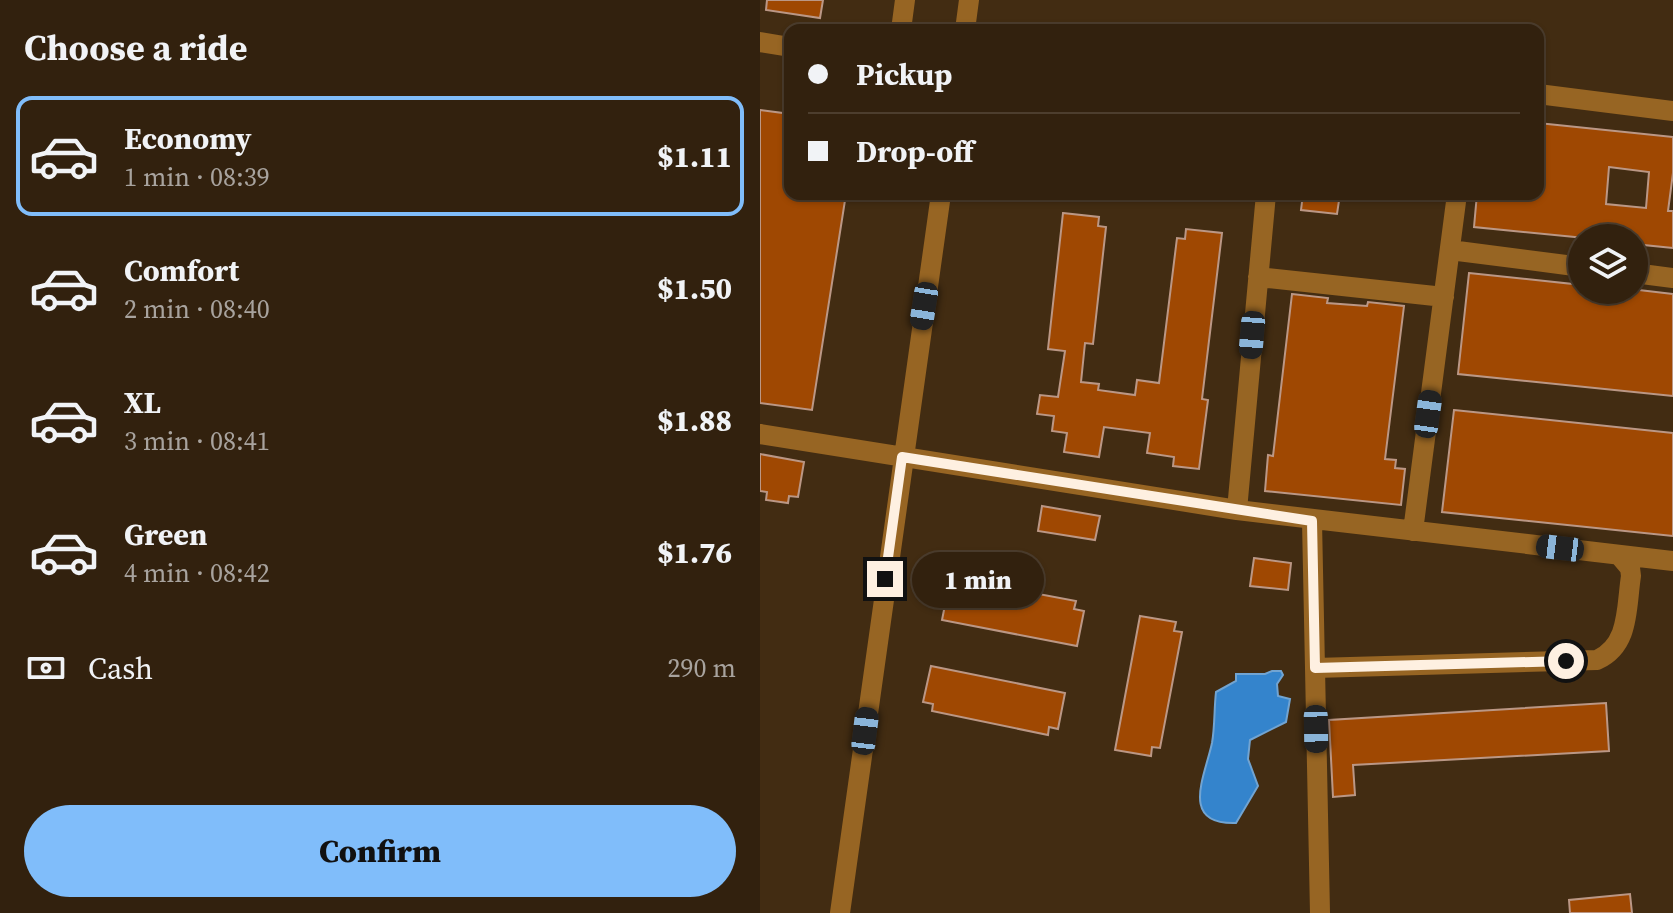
<!DOCTYPE html>
<meta charset="utf-8">
<style>
body{margin:0;font-family:"Source Serif 4",serif;background:#3a2917;color:#f1f3f6;height:100vh;display:flex;flex-direction:column;font-size:30px;white-space:nowrap}
*{box-sizing:border-box;margin:0}
p{font-size:26px;color:#a8a39e}
.icon{flex:none;width:44px;height:44px;fill:none;stroke:currentColor;stroke-width:2;stroke-linecap:round;stroke-linejoin:round}
.map{position:relative;flex:1;overflow:hidden}
.panel{display:flex;flex-direction:column;background:#32210e;width:760px}
.panel>*{flex:none}
.banner{position:absolute;left:24px;top:24px;width:760px;height:176px;border-radius:16px;box-shadow:0 2px 6px #0004,0 0 0 2px #4d3e2e;display:grid;align-content:center;height:176px;padding:0 24px;background:#32210e}
.buttons{position:absolute;left:808px;top:224px;display:grid;gap:16px}
.buttons a{display:grid;place-items:center;width:80px;height:80px;border-radius:50%;background:#32210e;box-shadow:0 2px 6px #0004,0 0 0 2px #4d3e2e;font-size:40px}
.end{position:absolute;width:36px;height:36px;margin:-18px;border:10px solid #fef0e1;background:#111;box-shadow:0 0 0 4px #111}
.from{border-radius:50%}
.bubble{position:absolute;height:56px;border-radius:28px;background:#32210e;box-shadow:0 2px 6px #0004,0 0 0 2px #4d3e2e;font-size:26px;font-weight:800;line-height:56px;text-align:center}
.car{position:absolute;width:24px;height:48px;margin:-24px -12px;border-radius:10px;box-shadow:0 0 6px 2px #0007;background:linear-gradient(#222 24%,#8ab4d8 0 40%,#222 0 76%,#8ab4d8 0 86%,#222 0)}
.banner b{display:flex;align-items:center;gap:28px;height:76px;font-size:30px}
.banner b+b{border-top:2px solid #4d3e2e}
.banner i{width:20px;height:20px;background:#f1f3f6}
ul{padding:0;list-style:none}
li{display:flex;align-items:center;gap:24px;height:120px;margin:0 16px 12px;padding:0 8px;border:4px solid transparent;border-radius:16px}
li div{flex:1}
li b{display:block;font-size:30px}
li em{font-style:normal;font-weight:800}
li.selected{border-color:#80bdfa}
li>.icon{width:72px;height:72px;stroke-width:1.5}
h2{padding:0 24px;font-size:36px;line-height:96px}
.pay{display:flex;align-items:center;gap:20px;height:88px;padding:0 24px;font-size:30px}
.pay p{margin-inline-start:auto}
.action{display:flex;gap:16px;margin-top:auto;padding:16px 24px}
.action a{flex:1;height:92px;border-radius:48px;background:#80bdfa;color:#111;font-size:32px;font-weight:800;line-height:92px;text-align:center}
main{display:flex;flex:1;min-height:0}
.map>svg:first-child{display:block}
.water{fill:#3484cc;stroke:#71a4d2;stroke-width:2}
.building{fill:#9f4802;stroke:#bb9785;stroke-width:2;fill-rule:evenodd}
.lines{fill:none;stroke-linecap:round;stroke-linejoin:round}
.minor{stroke:#976523;stroke-width:20}
.route{stroke:#fef0e1;stroke-width:10}
</style>
<main>
<section class="panel">
<h2>Choose a ride</h2>
<ul>
<li class="selected"><svg class="icon" aria-label="car" viewBox="0 0 24 24"><path d="M5 17H2v-5l4-1 3-4h7l3 4 3 1v5h-3M9 17h6M6 11h13"/><circle cx="7" cy="17" r="2"/><circle cx="17" cy="17" r="2"/></svg><div><b>Economy</b><p>1 min · 08:39</p></div><em>$1.11</em></li>
<li><svg class="icon" aria-label="car" viewBox="0 0 24 24"><path d="M5 17H2v-5l4-1 3-4h7l3 4 3 1v5h-3M9 17h6M6 11h13"/><circle cx="7" cy="17" r="2"/><circle cx="17" cy="17" r="2"/></svg><div><b>Comfort</b><p>2 min · 08:40</p></div><em>$1.50</em></li>
<li><svg class="icon" aria-label="car" viewBox="0 0 24 24"><path d="M5 17H2v-5l4-1 3-4h7l3 4 3 1v5h-3M9 17h6M6 11h13"/><circle cx="7" cy="17" r="2"/><circle cx="17" cy="17" r="2"/></svg><div><b>XL</b><p>3 min · 08:41</p></div><em>$1.88</em></li>
<li><svg class="icon" aria-label="car" viewBox="0 0 24 24"><path d="M5 17H2v-5l4-1 3-4h7l3 4 3 1v5h-3M9 17h6M6 11h13"/><circle cx="7" cy="17" r="2"/><circle cx="17" cy="17" r="2"/></svg><div><b>Green</b><p>4 min · 08:42</p></div><em>$1.76</em></li>
</ul>
<div class="pay"><svg class="icon" aria-label="cash" viewBox="0 0 24 24"><path d="M3 7h18v10H3z"/><circle cx="12" cy="12" r="2"/></svg>Cash<p>290 m</p></div>
<div class="action"><a>Confirm</a></div>
</section>
<div class="map">
<svg width="913" height="913" viewBox="0 0 913 913">
<rect width="100%" height="100%" fill="#422c12"/>
<path class="water" d="M 512,671 L 521,671 L 523,675 L 517,684 L 518,696 L 530,699 L 526,722 L 490,740 L 488,759 L 498,786 L 476,823 C 419,825 445,776 452,743 C 455,726 454,709 456,692 L 476,681 L 476,674 L 505,674 Z"/>
<path class="building" d="M 7,0 L 63,0 L 60,18 L 6,10 Z
M 0,110 L 30,114 L 30,194 L 86,194 L 52,410 L 0,403 Z
M 778,123 L 913,137 L 913,173 L 908,211 L 913,211 L 913,248 L 874,244 L 874,238 L 825,238 L 714,227 L 717,194 L 778,194 ZM 849,167 L 889,172 L 886,208 L 846,204 Z
M 543,194 L 580,194 L 577,214 L 541,210 Z
M 303,213 L 339,217 L 338,226 L 346,227 L 333,344 L 325,343 L 321,382 L 339,384 L 338,390 L 375,395 L 377,380 L 399,383 L 417,238 L 425,239 L 426,229 L 462,233 L 442,399 L 448,400 L 439,469 L 413,466 L 414,457 L 387,453 L 390,433 L 344,427 L 339,457 L 304,452 L 307,433 L 292,431 L 294,416 L 277,414 L 280,395 L 298,397 L 305,351 L 288,349 Z
M 709,273 L 822,285 L 822,290 L 879,290 L 913,294 L 913,396 L 698,374 Z
M 532,294 L 568,298 L 567,303 L 607,306 L 608,302 L 644,306 L 625,459 L 636,460 L 635,468 L 645,469 L 641,505 L 505,491 L 508,455 L 513,456 Z
M 694,410 L 913,433 L 913,536 L 682,512 Z
M 0,454 L 44,462 L 38,497 L 29,496 L 28,503 L 6,500 L 7,492 L 0,491 Z
M 282,506 L 340,516 L 335,540 L 278,531 Z
M 494,558 L 531,563 L 528,590 L 490,586 Z
M 199,579 L 316,601 L 314,609 L 324,611 L 317,646 L 182,620 L 189,585 L 198,587 Z
M 380,616 L 416,622 L 414,631 L 422,632 L 400,748 L 392,747 L 391,756 L 355,750 Z
M 171,666 L 305,693 L 298,729 L 289,727 L 288,735 L 172,711 L 173,704 L 163,702 Z
M 846,703 L 849,751 L 593,765 L 595,795 L 573,797 L 569,720 Z
M 870,894 L 872,913 L 810,913 L 809,900 Z"/>
<g class="lines">
<path class="minor" d="M 141,30 L 145,0
M 205,30 L 209,0
M 0,42 L 30,47
M 778,94 L 913,111
M 690,250 L 822,267
M 874,273 L 913,278
M 498,277 L 684,297
M 0,434 L 477,510 L 913,561
M 477,510 L 506,194
M 552,521 L 560,913
M 653,531 L 697,194
M 555,668 L 837,660 C 870,645 866,608 871,576 L 870,568 L 859,555
M 80,913 L 181,194"/>
</g>
<g class="lines">
<path class="route" d="M 125,579 L 142,457 L 552,521 L 555,668 L 806,661"/>
</g>
</svg>
<div class="buttons">
<a><svg class="icon" aria-label="layers" viewBox="0 0 24 24"><path d="M12 4l9 5-9 5-9-5zM3 14l9 5 9-5"/></svg></a>
</div>
<i class="end from" style="left:806px;top:661px"></i>
<i class="end" style="left:125px;top:579px"></i>
<div class="bubble" style="left:152px;top:552px;width:132px">1 min</div>
<i class="car" style="left:164px;top:306px;rotate:189deg"></i>
<i class="car" style="left:492px;top:335px;rotate:185deg"></i>
<i class="car" style="left:668px;top:414px;rotate:8deg"></i>
<i class="car" style="left:800px;top:548px;rotate:277deg"></i>
<i class="car" style="left:556px;top:729px;rotate:179deg"></i>
<i class="car" style="left:105px;top:731px;rotate:7deg"></i>
<div class="banner">
<b><i class="from"></i>Pickup</b>
<b><i></i>Drop-off</b>
</div>
</div>
</main>
